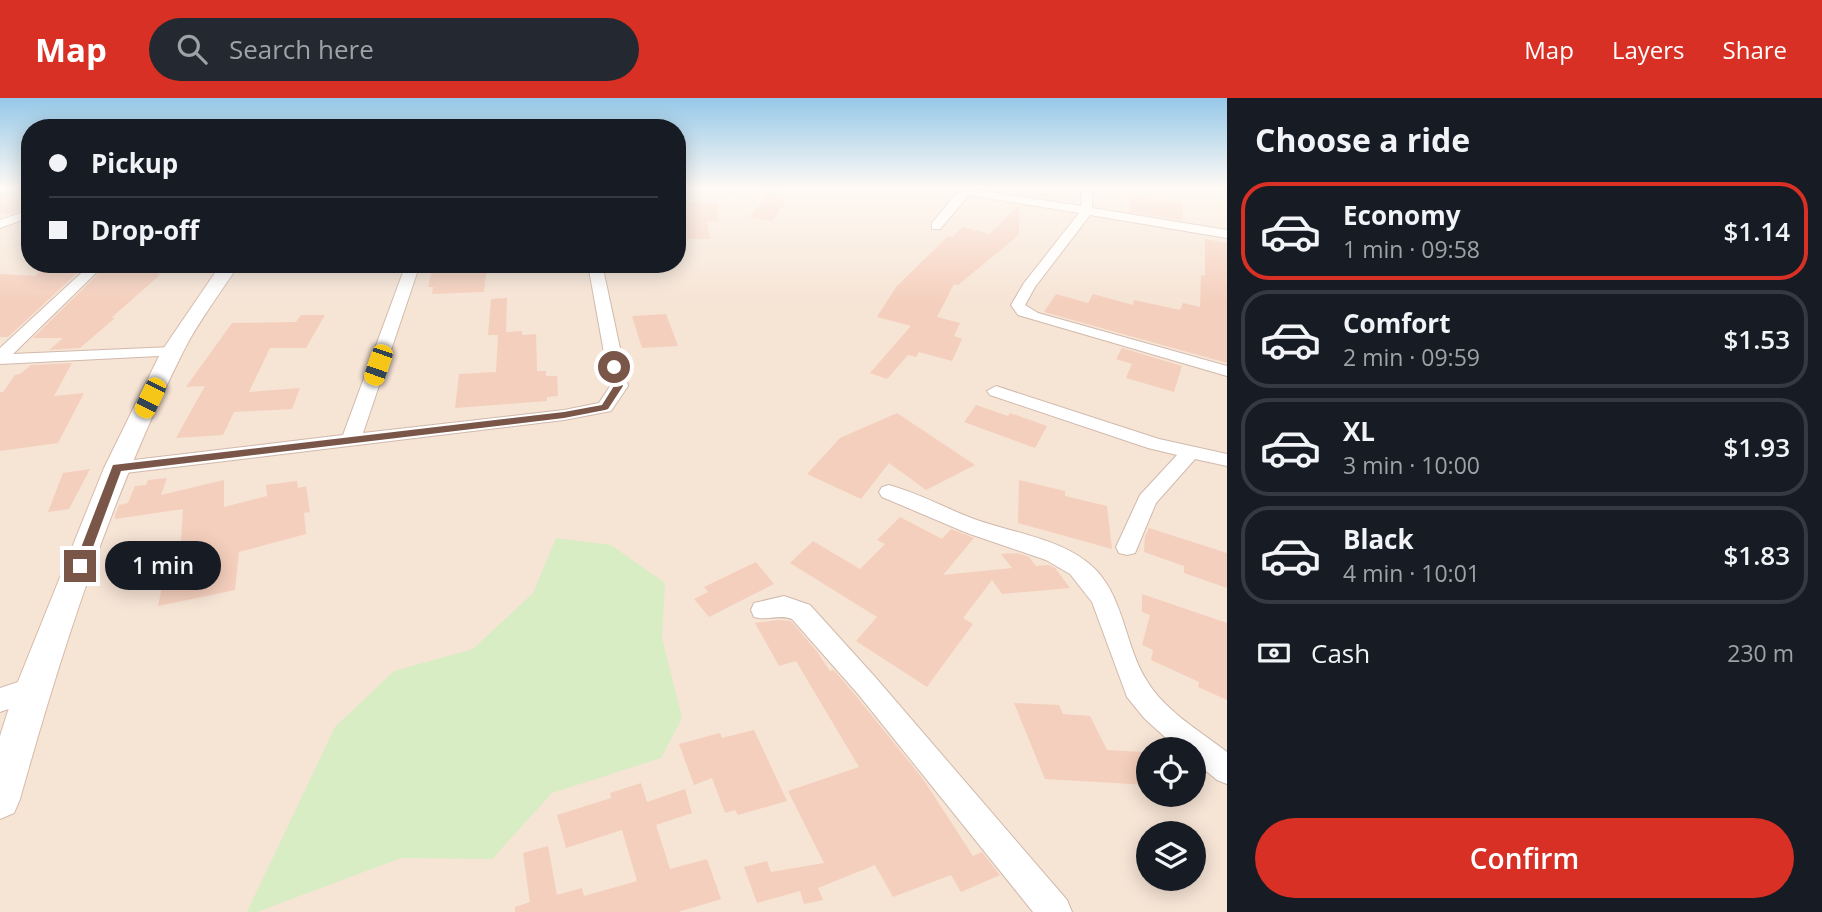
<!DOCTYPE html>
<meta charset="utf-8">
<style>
body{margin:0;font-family:"Open Sans",sans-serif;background:#242831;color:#f1f3f6;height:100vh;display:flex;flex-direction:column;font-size:26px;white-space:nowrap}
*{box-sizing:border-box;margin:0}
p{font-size:23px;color:#9ea1a6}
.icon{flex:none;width:38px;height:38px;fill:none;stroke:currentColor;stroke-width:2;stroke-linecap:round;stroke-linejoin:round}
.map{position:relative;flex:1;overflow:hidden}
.details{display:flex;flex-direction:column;background:#171b24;width:595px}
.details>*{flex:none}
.guide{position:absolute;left:21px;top:21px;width:665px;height:154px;border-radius:28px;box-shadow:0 4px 18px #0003;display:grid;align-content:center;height:154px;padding:0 28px;background:#171b24}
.fabs{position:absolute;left:1136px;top:639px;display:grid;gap:14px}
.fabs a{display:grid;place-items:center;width:70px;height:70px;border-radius:50%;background:#171b24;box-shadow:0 4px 18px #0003;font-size:35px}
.end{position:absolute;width:32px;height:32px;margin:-16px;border:9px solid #7a5649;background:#fff;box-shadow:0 0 0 4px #fff}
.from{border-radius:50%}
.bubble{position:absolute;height:49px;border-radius:24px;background:#171b24;box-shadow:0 4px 18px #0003;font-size:23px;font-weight:600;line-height:49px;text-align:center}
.car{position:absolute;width:21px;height:42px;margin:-21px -10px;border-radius:9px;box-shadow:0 0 5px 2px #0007;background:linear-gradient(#f5c518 24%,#345 0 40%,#f5c518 0 76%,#345 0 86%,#f5c518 0)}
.guide b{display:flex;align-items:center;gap:24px;height:66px;font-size:26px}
.guide b+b{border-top:2px solid #363941}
.guide i{width:18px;height:18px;background:#f1f3f6}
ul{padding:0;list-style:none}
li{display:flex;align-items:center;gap:21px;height:98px;margin:0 14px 10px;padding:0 14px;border:4px solid #363941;border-radius:28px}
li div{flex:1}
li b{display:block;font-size:26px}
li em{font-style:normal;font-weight:600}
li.active{border-color:#d93025}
li>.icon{width:63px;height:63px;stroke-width:1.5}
h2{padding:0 28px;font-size:32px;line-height:84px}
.pay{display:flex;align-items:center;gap:18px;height:77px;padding:0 28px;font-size:26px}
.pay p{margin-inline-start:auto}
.cta{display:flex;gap:14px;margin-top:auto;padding:14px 28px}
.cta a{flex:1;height:80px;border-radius:42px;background:#d93025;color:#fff;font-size:28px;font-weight:600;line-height:80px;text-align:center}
header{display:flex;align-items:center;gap:42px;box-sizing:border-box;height:98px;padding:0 35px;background:#d93025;color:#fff}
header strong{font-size:33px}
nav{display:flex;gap:38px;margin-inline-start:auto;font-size:24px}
.search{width:490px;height:63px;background:#242831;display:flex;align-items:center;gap:18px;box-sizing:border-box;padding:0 24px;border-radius:38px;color:#9ea1a6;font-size:26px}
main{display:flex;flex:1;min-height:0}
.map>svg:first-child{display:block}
.residential{fill:#f6e4d5;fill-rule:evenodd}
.green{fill:#d8edc4}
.building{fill:#f5cfbd}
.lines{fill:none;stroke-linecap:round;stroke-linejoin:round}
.street-casing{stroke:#d1b9ac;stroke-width:2}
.secondary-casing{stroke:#d7bbab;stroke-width:2}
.street{fill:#fff;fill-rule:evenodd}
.secondary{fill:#fff;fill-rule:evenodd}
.route{fill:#7a5649}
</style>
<header>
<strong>Map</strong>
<div class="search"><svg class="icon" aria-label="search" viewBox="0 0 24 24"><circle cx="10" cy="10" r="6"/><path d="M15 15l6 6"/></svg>Search here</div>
<nav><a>Map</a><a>Layers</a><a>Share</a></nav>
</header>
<main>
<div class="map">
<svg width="1227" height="814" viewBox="0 0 1227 814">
<rect width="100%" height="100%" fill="#fef3e8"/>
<path class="residential" d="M 0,90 L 30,90 L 30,166 L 677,166 L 677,90 L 1227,90 L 1227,814 L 0,814 ZM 1148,651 L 1194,651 L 1194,696 L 1148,696 ZM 1148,735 L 1194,735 L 1194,780 L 1148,780 Z"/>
<path class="green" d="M 556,440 L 611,447 L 665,485 L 662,540 L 682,620 L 661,660 L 552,695 L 492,761 L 401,760 L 257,814 L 247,814 L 335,629 L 394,573 L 473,551 L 533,495 Z"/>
<path class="building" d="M 9,90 L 30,90 L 30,107 L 11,116 L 0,115 L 0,95 Z
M 760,90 L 781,90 L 785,105 L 772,123 L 749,119 L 763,102 Z
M 1129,96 L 1182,105 L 1183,122 L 1130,114 Z
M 683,103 L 718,105 L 718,123 L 707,123 L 710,141 L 687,141 Z
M 1019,108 L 1019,137 L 958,187 L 954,186 L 937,219 L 960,225 L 954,238 L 962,241 L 952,263 L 919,254 L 916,259 L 908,257 L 887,281 L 870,275 L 911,228 L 877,219 L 896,189 L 948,138 L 952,139 L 963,129 L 989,136 Z
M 1205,141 L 1227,145 L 1227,265 L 1044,214 L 1056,196 L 1088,205 L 1093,196 L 1133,207 L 1134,202 L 1180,212 L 1183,205 L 1200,209 L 1201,177 L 1205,178 Z
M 49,166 L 87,166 L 8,239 L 0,239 L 0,176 L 35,178 Z
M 108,166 L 168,166 L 157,176 L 161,176 L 111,220 L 115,220 L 80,250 L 49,252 L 63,240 L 33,240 Z
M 487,166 L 484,194 L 432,196 L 433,189 L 428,189 L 433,168 Z
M 507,200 L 506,234 L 522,233 L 522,237 L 536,236 L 537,273 L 546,273 L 546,278 L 557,278 L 558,298 L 547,299 L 547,303 L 455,310 L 459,276 L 496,274 L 498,237 L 488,237 L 491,201 Z
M 666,216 L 678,248 L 642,250 L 632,218 Z
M 301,217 L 325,217 L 306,250 L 270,250 L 249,294 L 300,290 L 292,311 L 234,314 L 223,337 L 176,340 L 205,288 L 186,289 L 232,225 L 296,224 Z
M 1122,250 L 1182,268 L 1174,294 L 1126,280 L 1132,266 L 1116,261 Z
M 72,265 L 54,298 L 84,295 L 58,345 L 0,353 L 0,294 L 3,294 L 15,277 L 20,276 L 31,267 Z
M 976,307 L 1008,318 L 1010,315 L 1047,328 L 1035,350 L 964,324 Z
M 897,315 L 975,367 L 926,392 L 889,365 L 861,401 L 807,376 L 840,340 Z
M 90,371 L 69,411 L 48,414 L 63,375 Z
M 167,380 L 161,397 L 224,382 L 224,409 L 267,398 L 266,387 L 297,383 L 298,390 L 306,388 L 310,414 L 304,415 L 306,436 L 239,454 L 235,492 L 158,508 L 168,461 L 180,458 L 183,411 L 115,421 L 115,417 L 119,407 L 128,405 L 135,388 L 146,387 L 148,382 Z
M 1019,382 L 1065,393 L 1065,398 L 1107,408 L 1112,451 L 1018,425 Z
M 900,419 L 942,441 L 951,431 L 974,440 L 943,477 L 1012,470 L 1001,456 L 1017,455 L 1029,459 L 1036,468 L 1049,467 L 1055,470 L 1070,490 L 1002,496 L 992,482 L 963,520 L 973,526 L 927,589 L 856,543 L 877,519 L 790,465 L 813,443 L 860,471 L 885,446 L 877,442 Z
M 1149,430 L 1227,455 L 1227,490 L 1184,475 L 1184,468 L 1144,454 L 1145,438 Z
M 756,464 L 774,486 L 709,519 L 694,501 L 708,494 L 704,489 Z
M 1142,496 L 1227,525 L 1227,602 L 1198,589 L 1199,584 L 1151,562 L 1153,552 L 1142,547 L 1150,517 L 1142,514 Z
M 778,522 L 791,523 L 818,555 L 830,573 L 834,572 L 856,598 L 923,681 L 973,758 L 982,754 L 1000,777 L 961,794 L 951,777 L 893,799 L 875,767 L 818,790 L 823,802 L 804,806 L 800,793 L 757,805 L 744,769 L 767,763 L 771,774 L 824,765 L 788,693 L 859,669 L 796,563 L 779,568 L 755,525 Z
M 1014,605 L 1059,607 L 1063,616 L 1090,618 L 1107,652 L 1143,654 L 1148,664 L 1148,687 L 1045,681 Z
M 754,632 L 787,703 L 738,717 L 735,712 L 725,715 L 712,680 L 694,687 L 679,646 L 720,635 L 722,640 Z
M 641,685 L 647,704 L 685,691 L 692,715 L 656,727 L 670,771 L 707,761 L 721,801 L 678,814 L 515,814 L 515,809 L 530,804 L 523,755 L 548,748 L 557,797 L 582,790 L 584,798 L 637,783 L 622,732 L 566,750 L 557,717 L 611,700 L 610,695 Z"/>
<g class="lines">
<defs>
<path id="street" d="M 727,90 L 738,90 L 732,95 L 728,94 Z
M 961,90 L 1081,108 L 1082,90 L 1092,90 L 1092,110 L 1227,132 L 1227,140 L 1090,117 L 1035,189 L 1025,207 L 1038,215 L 1227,268 L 1227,278 L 1018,217 L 1011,207 L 1024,185 L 1079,115 L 969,97 L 940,131 L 932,131 L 932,125 Z
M 30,112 L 30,119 L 0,130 L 0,122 Z
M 91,166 L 105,166 L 13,256 L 172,249 L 178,251 L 180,254 L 178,257 L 0,266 L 0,250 Z
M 406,166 L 420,166 L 363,335 L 564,312 L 599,305 L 610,288 L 588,166 L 602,166 L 628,288 L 611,313 L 564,322 L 117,376 L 110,375 L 107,370 L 110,365 L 117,364 L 343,337 Z
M 996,288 L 1159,341 L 1227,356 L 1227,368 L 1195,361 L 1156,405 L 1135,455 L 1127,457 L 1119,455 L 1116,449 L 1140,397 L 1177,357 L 1148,350 L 990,297 L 987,293 Z
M 889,387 C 918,395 945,410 974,421 C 1012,435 1066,441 1096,472 C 1125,503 1125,549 1147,583 C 1165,613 1200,633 1227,654 L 1227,686 L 1217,682 L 1194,663 L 1194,651 L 1178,651 L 1144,620 L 1127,599 L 1092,504 L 1070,476 L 1046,462 L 967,435 L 882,399 L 879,394 L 882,389 Z
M 784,498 L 810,507 L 876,580 L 1067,802 L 1072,814 L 1033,814 L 858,596 L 792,521 C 779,516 768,523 754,519 L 751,512 L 754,505 Z
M 33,579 L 43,583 L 46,591 L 43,599 L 0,614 L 0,590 Z"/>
<path id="secondary" d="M 221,166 L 239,166 C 220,196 197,225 182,256 C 112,396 62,551 20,701 L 14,715 L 0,721 L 0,638 L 15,591 L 104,370 L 161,254 Z"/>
</defs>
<use href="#street" class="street-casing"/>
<use href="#secondary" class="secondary-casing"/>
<use href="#street" class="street"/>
<use href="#secondary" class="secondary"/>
</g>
<linearGradient id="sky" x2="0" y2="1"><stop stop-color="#95c8e8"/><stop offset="0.44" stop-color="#fffaf5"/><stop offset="1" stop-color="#fffaf5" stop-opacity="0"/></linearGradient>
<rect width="1227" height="204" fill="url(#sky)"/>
<path class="route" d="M 614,266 L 619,269 L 623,288 L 608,311 L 605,312 L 564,320 L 121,373 L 86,468 L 80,473 L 74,468 L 113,367 L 564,314 L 602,307 L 614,288 L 610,269 Z"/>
</svg>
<div class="fabs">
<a><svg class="icon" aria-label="locate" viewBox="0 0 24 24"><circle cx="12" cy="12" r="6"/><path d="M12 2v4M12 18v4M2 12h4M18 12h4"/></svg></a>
<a><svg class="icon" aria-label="layers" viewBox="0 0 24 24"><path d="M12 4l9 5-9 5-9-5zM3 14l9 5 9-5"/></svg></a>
</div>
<i class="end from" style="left:614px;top:269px"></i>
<i class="end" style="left:80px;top:468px"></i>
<div class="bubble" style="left:105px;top:443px;width:116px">1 min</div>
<i class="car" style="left:378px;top:267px;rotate:199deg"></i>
<i class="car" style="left:150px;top:300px;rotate:206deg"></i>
<div class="guide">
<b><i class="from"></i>Pickup</b>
<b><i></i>Drop-off</b>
</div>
</div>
<section class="details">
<h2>Choose a ride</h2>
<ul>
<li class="active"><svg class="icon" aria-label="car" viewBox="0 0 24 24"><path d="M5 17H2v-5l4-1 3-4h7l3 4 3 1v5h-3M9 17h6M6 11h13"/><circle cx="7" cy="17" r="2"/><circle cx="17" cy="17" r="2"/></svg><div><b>Economy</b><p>1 min · 09:58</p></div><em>$1.14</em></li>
<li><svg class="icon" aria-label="car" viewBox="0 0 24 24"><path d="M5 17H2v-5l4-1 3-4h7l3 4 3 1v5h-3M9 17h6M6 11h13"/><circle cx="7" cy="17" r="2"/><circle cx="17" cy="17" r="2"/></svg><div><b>Comfort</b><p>2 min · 09:59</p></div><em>$1.53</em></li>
<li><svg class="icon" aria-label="car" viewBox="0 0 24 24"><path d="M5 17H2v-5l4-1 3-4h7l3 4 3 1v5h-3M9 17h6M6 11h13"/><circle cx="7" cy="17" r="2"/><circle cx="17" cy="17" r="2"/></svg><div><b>XL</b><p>3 min · 10:00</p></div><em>$1.93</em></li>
<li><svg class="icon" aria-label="car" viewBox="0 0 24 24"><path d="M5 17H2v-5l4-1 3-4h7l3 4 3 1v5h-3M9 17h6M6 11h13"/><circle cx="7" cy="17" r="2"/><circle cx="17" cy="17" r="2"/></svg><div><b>Black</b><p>4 min · 10:01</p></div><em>$1.83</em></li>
</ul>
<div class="pay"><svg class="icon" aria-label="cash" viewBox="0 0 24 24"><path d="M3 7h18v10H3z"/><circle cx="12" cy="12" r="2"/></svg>Cash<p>230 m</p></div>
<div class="cta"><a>Confirm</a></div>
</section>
</main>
